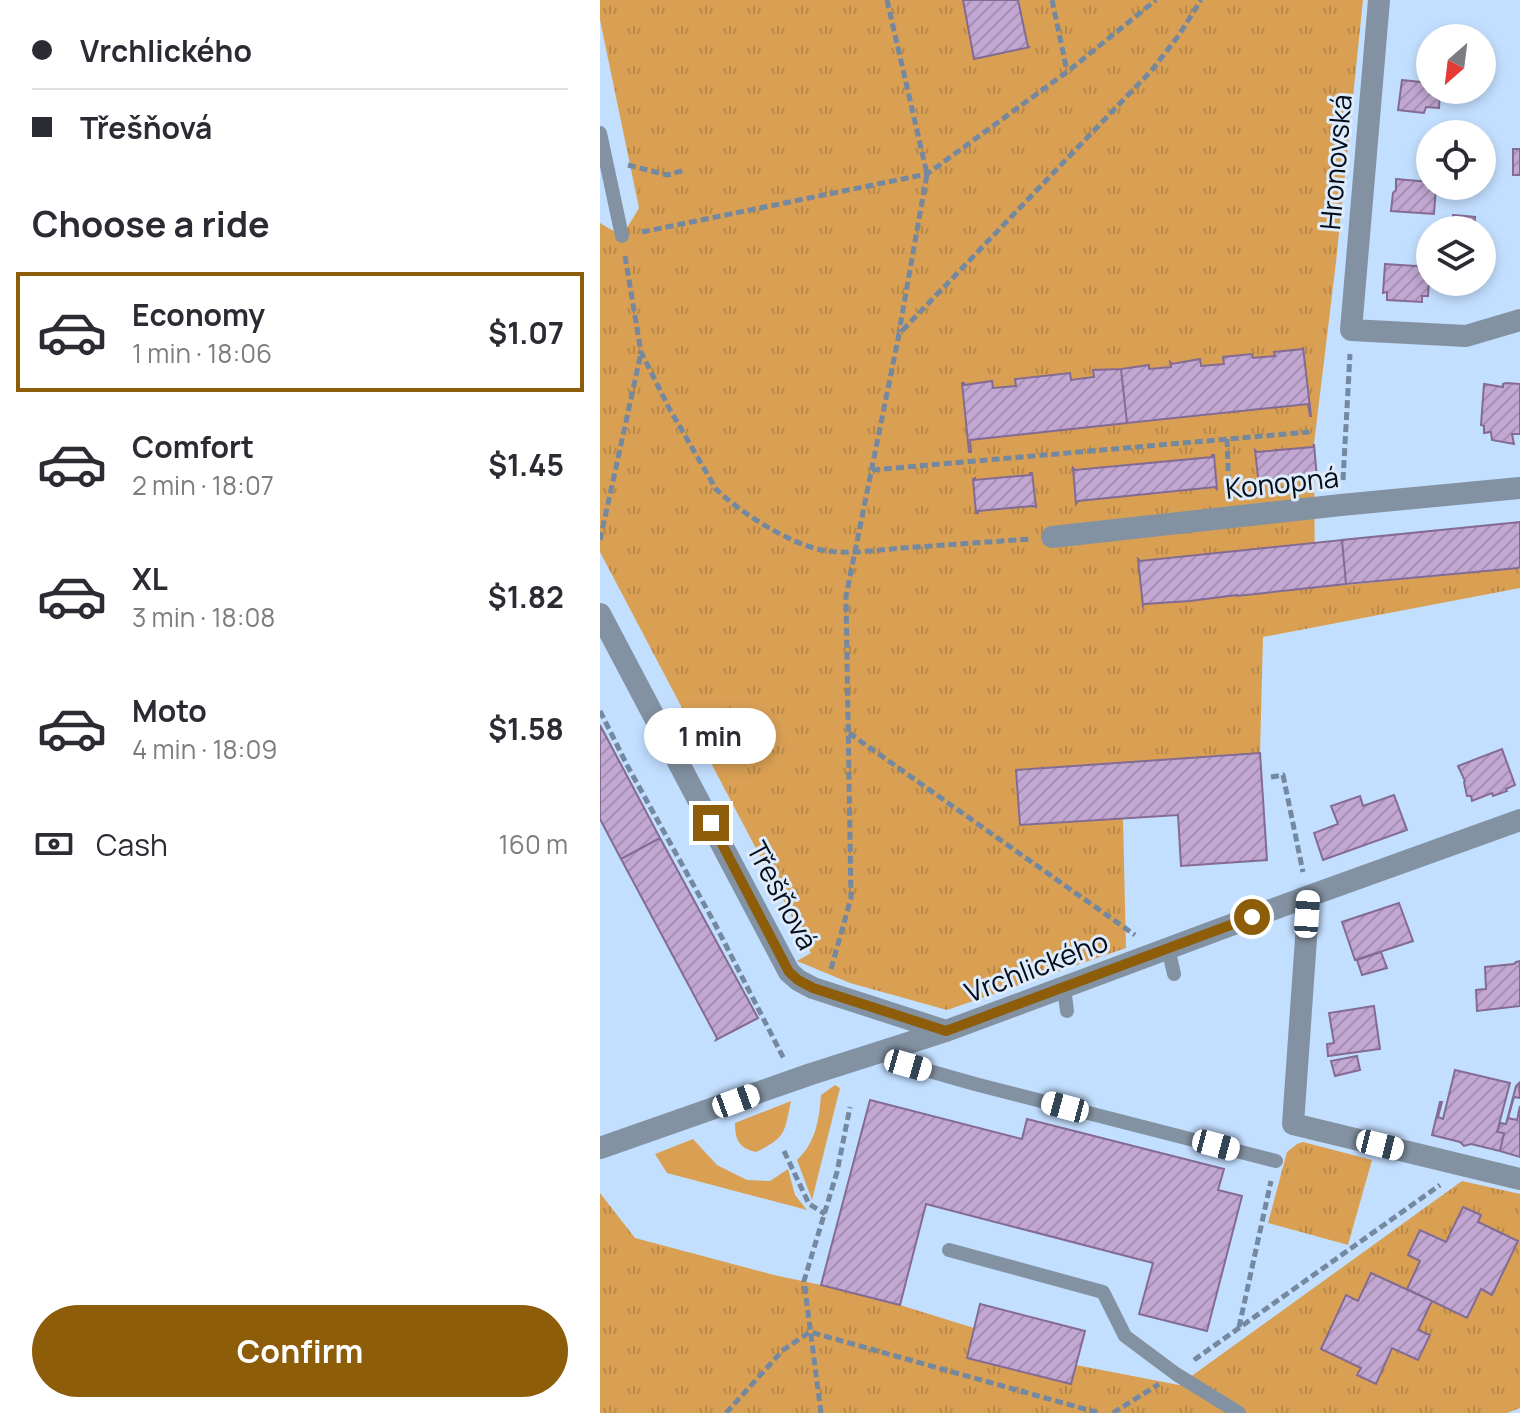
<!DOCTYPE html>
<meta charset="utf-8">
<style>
body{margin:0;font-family:Manrope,sans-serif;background:#f7f7f7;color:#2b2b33;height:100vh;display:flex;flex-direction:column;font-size:30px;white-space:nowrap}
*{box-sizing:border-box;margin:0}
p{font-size:26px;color:#7c7c81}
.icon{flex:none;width:44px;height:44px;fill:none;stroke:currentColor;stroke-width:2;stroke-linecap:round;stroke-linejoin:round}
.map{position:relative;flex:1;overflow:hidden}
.drawer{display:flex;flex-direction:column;background:#fff;width:600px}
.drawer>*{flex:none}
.top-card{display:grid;align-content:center;height:176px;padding:0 32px;background:#fff}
.needle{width:52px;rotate:208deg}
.tools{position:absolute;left:816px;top:24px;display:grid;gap:16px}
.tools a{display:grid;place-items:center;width:80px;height:80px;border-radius:50%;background:#fff;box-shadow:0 4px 12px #0003;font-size:40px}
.end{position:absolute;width:36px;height:36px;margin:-18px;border:10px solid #8e5d09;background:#fff;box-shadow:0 0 0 4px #fff}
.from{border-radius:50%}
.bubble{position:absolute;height:56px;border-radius:28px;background:#fff;box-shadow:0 4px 12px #0003;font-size:26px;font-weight:700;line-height:56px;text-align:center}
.car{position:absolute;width:24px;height:48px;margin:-24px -12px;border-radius:10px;box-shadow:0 0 6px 2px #0007;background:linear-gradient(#fff 24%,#345 0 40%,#fff 0 76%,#345 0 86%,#fff 0)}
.top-card b{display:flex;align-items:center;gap:28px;height:76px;font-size:30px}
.top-card b+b{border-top:2px solid #e1e1e2}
.top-card i{width:20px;height:20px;background:#2b2b33}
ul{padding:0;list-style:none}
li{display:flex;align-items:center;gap:24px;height:120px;margin:0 16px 12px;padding:0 16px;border:4px solid transparent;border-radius:0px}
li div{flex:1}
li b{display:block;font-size:30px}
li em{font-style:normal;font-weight:700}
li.current{border-color:#8e5d09}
li>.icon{width:72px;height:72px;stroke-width:1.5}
h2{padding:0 32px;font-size:36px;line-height:96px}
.pay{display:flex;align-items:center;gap:20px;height:88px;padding:0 32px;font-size:30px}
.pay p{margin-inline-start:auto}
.primary-button{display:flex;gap:16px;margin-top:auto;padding:16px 32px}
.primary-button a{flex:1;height:92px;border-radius:48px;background:#8e5d09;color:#fff;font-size:32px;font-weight:700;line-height:92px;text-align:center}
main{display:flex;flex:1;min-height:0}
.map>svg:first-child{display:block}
.grass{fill:#d9a054}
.park{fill:url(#park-tufts)}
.building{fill:url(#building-hatch);stroke:#846b93;stroke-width:2}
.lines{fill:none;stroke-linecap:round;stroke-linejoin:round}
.path{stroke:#7488a0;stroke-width:5;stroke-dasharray:8 4;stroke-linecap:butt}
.service{stroke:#8392a2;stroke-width:14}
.minor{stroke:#8392a2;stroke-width:22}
.route{stroke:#8e5d09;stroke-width:10}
.labels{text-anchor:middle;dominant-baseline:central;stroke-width:6;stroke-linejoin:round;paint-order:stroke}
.street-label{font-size:28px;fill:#030c19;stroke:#ddebfb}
</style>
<main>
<section class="drawer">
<div class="top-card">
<b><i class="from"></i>Vrchlického</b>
<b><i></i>Třešňová</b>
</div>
<h2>Choose a ride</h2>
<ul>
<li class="current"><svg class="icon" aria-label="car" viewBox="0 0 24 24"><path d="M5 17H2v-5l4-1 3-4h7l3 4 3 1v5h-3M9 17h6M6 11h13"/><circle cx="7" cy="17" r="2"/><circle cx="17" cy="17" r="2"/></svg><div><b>Economy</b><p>1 min · 18:06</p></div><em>$1.07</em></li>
<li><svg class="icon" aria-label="car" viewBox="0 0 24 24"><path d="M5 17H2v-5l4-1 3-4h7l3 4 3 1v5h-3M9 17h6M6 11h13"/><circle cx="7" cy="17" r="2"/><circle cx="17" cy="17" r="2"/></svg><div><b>Comfort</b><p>2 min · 18:07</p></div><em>$1.45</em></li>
<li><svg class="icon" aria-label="car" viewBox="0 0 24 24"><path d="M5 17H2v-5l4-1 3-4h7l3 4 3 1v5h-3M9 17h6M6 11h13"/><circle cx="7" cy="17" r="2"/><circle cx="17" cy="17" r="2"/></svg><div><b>XL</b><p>3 min · 18:08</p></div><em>$1.82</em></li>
<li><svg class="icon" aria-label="car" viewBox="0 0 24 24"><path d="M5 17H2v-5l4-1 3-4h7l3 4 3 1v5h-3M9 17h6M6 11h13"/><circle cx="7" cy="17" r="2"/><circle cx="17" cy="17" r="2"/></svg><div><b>Moto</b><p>4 min · 18:09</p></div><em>$1.58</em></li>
</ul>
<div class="pay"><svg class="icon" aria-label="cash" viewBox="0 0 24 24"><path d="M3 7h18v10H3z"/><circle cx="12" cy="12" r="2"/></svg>Cash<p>160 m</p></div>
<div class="primary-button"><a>Confirm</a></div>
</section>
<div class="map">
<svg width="920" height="1413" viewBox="0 0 920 1413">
<defs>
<pattern id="park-tufts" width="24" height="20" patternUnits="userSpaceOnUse" patternTransform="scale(2)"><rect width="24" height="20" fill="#d9a054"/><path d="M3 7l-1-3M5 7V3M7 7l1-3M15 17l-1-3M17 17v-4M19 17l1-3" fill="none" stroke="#b98949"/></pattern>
<pattern id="building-hatch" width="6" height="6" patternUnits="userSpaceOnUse" patternTransform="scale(2)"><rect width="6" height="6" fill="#c2a7d2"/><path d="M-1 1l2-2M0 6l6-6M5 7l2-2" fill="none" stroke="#a58fb4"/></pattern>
</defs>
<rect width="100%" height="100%" fill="#c3dfff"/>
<path class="grass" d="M 235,1085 L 240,1088 L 212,1200 L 197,1160 C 216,1142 219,1120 221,1095 Z
M 191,1101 C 184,1133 187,1137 156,1152 C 139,1148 135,1140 135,1123 Z
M 93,1139 L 117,1165 L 147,1180 L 170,1181 L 188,1169 L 195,1195 L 207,1210 L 67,1173 L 55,1154 Z"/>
<path class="park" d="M 0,0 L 763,0 L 736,262 L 714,444 L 715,588 L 920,568 L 920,588 L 663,637 L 660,753 L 417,770 L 502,819 L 523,819 L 526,948 L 347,1010 L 250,983 L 197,961 L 211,953 L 0,552 L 0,223 L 22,236 L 39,208 L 0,20 Z
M 703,1142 L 772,1160 L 748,1245 L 668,1223 L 687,1152 L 697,1144 Z
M 862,1181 L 920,1194 L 920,1408 L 907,1413 L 0,1413 L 0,1193 L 35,1238 L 174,1275 L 221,1285 L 300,1305 L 374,1328 L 368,1358 L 470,1384 L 476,1365 L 579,1385 Z"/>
<path class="building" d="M 363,0 L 418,0 L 428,47 L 430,47 L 374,59 Z
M 802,80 L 830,83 L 830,90 L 840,90 L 839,108 L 826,107 L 824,113 L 798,110 Z
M 913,149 L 920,149 L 920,175 L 913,175 Z
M 796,179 L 830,182 L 830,186 L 836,186 L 834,214 L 791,211 L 793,193 L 796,190 Z
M 853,215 L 875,217 L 874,230 L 852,230 Z
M 785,264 L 830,267 L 828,296 L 822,296 L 822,302 L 787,300 L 787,292 L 783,293 Z
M 703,347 L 711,416 L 710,416 L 708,404 L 527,423 L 521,369 L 549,365 L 549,369 L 571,367 L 570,362 L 572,364 L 600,359 L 601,366 L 624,364 L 623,357 L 652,354 L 653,358 L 675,356 L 674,352 L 703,349 Z
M 521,369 L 527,423 L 370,440 L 371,452 L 369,452 L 362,383 L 364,383 L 364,385 L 392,381 L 393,388 L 416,386 L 415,379 L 470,373 L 471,380 L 494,377 L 493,370 Z
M 906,383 L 920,384 L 920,434 L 912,434 L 914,444 L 892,440 L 891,432 L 884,433 L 884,426 L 881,425 L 884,384 L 903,387 L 903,384 Z
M 714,444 L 717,479 L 716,477 L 660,483 L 659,485 L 655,450 L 657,452 L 713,447 Z
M 612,455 L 614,455 L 617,490 L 615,487 L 478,501 L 476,504 L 473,468 L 475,470 L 612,457 Z
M 430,473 L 432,473 L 436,507 L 433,506 L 378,511 L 378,513 L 376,513 L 373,479 L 375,478 L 375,480 L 430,475 Z
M 920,522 L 920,566 L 918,568 L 746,584 L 742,540 Z
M 742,540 L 746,584 L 637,596 L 637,595 L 590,601 L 544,604 L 543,606 L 538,559 L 540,561 Z
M 0,725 L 60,838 L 21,859 L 0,819 Z
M 902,749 L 915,785 L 906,789 L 907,791 L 893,796 L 892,793 L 872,801 L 871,796 L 867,796 L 864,782 L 865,781 L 858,766 Z
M 660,753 L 667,860 L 581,866 L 578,815 L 420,825 L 416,770 Z
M 794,795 L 807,830 L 723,860 L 714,833 L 738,824 L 731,806 L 760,796 L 763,806 Z
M 60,838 L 158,1018 L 116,1040 L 117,1038 L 21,859 Z
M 799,903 L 813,941 L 755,960 L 742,922 Z
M 781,952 L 787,968 L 762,975 L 757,960 Z
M 920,961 L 920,1006 L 877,1011 L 876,990 L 886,989 L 885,967 L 914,964 L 916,962 Z
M 774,1006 L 780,1049 L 728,1056 L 727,1044 L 734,1043 L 729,1013 Z
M 757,1056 L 760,1070 L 735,1076 L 731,1061 Z
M 855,1070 L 910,1083 L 897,1132 L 904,1133 L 900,1151 L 871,1144 L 864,1146 L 860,1142 L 832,1135 L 840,1102 L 842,1102 L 838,1117 L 843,1119 Z
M 919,1083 L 920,1098 L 914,1097 L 908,1118 L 917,1120 L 920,1106 L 920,1157 L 900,1151 L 904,1133 L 897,1132 L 900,1123 L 906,1124 L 916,1086 Z
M 270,1100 L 422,1139 L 427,1119 L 624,1169 L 618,1190 L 642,1196 L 607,1331 L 539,1314 L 553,1263 L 326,1204 L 300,1305 L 221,1285 Z
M 863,1207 L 881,1215 L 878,1222 L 918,1241 L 892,1295 L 881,1289 L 867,1318 L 807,1289 L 820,1261 L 808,1255 L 820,1230 L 846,1242 Z
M 771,1273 L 832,1301 L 818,1330 L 830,1335 L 818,1360 L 792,1348 L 776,1384 L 757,1375 L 761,1368 L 721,1349 L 746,1295 L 758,1301 Z
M 380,1304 L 485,1331 L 471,1384 L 367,1358 Z"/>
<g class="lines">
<path class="path" d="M 287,0 L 327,174 L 299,332
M 452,0 L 467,71
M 28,165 L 67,175 L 85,170
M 42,232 L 327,174 L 467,72 L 556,0
M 25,256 L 41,352 L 69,408 L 116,489 C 139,512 190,544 222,550 C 247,555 276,550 302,548 C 345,545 388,542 431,539
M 627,439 L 629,493
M 272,470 L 709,432
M 743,480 L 750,354
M 0,540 L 41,353
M 0,711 L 27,765 L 115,924 L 184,1059
M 249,733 L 535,935
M 671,777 L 683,775 L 703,872
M 231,969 L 251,898 L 246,596 L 299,334 L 552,70 L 579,35 L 601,0
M 184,1151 L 209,1204 L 225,1214
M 639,1327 L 671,1181
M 594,1360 L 840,1185
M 126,1413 L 183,1350 L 210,1332 L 499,1413
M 221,1413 L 204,1281 L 237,1172 L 250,1107
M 513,1413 L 559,1384"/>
<path class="service" d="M 0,133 L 22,236
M 568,948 L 574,974
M 464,988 L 467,1011
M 278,1053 L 308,1065 L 375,1084 L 676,1161
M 349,1250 L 503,1292 L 525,1336 L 576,1374 L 639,1413"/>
<path class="minor" d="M 779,0 L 751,330 L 866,336 L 920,320
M 452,537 L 741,505 L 920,488
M 0,614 L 189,972 L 198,980 L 213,988 L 346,1031
M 709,896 L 693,1124 L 920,1179
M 0,1148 L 211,1074 L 346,1031 L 709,896 L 920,820"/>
</g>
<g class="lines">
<path class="route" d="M 111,823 L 189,972 L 198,980 L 213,988 L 346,1031 L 652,917"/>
</g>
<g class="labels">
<g class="street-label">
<text transform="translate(735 162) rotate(-85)">Hronovská</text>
<text transform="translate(682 482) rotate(-6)">Konopná</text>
<text transform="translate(183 895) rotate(62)">Třešňová</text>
<text transform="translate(436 966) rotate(-21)">Vrchlického</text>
</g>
</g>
</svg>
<div class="tools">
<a><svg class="needle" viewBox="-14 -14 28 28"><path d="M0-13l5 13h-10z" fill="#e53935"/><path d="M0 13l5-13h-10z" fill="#7c7c81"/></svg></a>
<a><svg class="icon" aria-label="locate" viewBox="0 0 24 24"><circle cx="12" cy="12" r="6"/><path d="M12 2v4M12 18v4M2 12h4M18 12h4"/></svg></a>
<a><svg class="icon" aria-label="layers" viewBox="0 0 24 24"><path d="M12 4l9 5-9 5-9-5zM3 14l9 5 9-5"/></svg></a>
</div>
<i class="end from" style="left:652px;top:917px"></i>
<i class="end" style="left:111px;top:823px"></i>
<div class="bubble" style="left:44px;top:708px;width:132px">1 min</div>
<i class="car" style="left:707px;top:914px;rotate:4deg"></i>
<i class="car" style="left:308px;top:1065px;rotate:106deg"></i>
<i class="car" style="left:136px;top:1101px;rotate:70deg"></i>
<i class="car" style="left:465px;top:1107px;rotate:285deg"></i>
<i class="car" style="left:616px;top:1145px;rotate:105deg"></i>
<i class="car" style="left:780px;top:1145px;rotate:104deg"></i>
</div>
</main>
